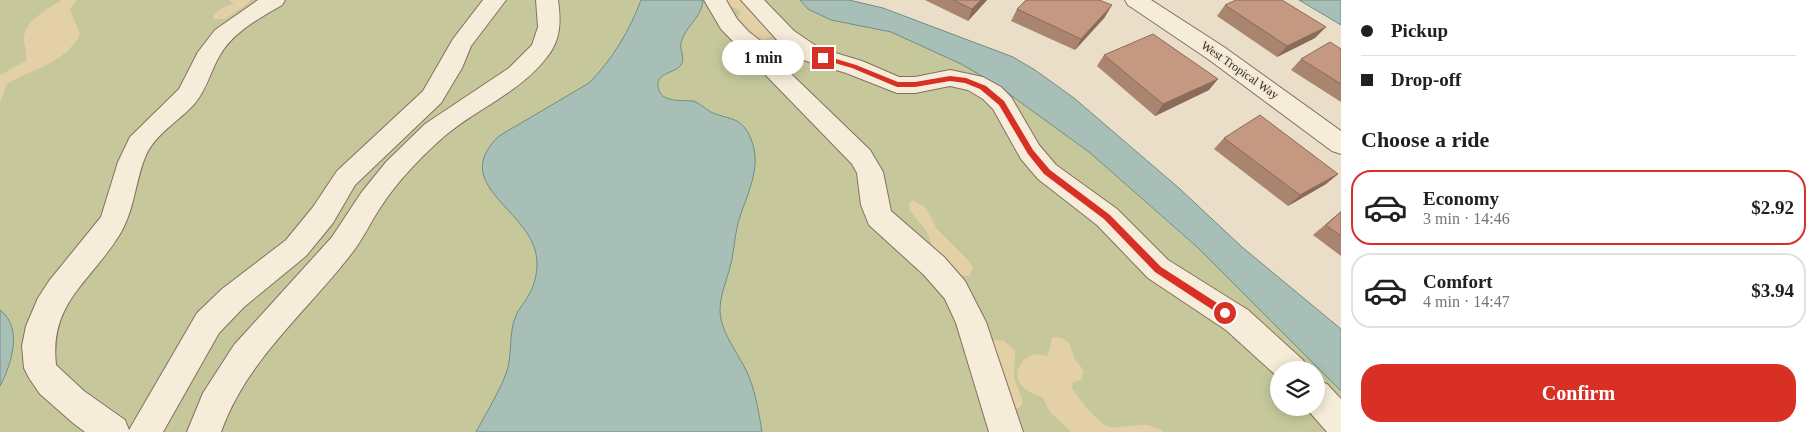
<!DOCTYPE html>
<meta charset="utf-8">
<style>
body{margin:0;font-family:"Times New Roman",serif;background:#f2f2f2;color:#202124;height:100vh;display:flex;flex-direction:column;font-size:19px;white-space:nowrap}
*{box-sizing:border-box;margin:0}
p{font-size:16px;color:#757577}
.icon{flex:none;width:28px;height:28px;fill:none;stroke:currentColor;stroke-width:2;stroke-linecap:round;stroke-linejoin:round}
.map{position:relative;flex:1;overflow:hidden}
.drawer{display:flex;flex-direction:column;background:#fff;width:475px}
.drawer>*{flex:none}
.hud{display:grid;align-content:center;height:110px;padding:0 20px;background:#fff}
.buttons{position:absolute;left:1270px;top:361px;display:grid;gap:10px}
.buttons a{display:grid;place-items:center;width:55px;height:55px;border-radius:50%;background:#fff;box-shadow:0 2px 12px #0003;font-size:25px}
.end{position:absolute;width:22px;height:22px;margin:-11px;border:6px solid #d93025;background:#fff;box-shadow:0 0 0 2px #fff}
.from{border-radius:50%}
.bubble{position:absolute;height:35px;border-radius:18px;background:#fff;box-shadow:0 2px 12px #0003;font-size:16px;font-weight:700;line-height:35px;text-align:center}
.hud b{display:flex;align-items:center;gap:18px;height:48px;font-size:19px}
.hud b+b{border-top:1px solid #e0e0e0}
.hud i{width:12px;height:12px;background:#202124}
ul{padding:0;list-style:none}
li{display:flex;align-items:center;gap:15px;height:75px;margin:0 10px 8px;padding:0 10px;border:2px solid #e0e0e0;border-radius:20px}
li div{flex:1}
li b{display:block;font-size:19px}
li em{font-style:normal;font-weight:700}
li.current{border-color:#d93025}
li>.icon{width:45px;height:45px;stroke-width:1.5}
h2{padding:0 20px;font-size:22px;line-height:60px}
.cta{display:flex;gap:10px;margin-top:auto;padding:10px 20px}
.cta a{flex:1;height:58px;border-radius:20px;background:#d93025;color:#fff;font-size:20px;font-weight:700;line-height:58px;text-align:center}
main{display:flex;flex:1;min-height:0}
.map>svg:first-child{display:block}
.green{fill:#c6c89c;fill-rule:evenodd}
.sand{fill:#e4d0a7}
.water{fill:#a8bfb7;stroke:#708d84}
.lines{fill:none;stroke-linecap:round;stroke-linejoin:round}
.minor-casing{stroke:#85705e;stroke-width:2}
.minor{fill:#f6ecda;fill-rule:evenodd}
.wall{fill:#a9846f}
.shaded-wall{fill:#8a6b5a}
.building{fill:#c59981;stroke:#8a6b5a}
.route{fill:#d93025}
.labels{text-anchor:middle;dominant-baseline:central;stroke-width:4;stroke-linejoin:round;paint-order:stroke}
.street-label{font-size:12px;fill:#372a21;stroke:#f3e9d6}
</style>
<main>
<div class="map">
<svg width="1341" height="432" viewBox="0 0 1341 432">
<rect width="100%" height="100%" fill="#ebdec8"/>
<path class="green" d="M 0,0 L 800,0 L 808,9 L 831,20 L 891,32 L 961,64 L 994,83 L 1089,152 L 1196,246 L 1341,391 L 1341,432 L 0,432 ZM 1279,370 L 1316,370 L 1316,408 L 1279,408 Z"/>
<path class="sand" d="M 62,0 L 77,0 L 70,10 L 80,34 C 66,63 32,69 7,84 L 0,102 L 0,75 L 26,61 C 28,51 23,45 24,37 C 26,20 49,8 62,0 Z
M 229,0 L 250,0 L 250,2 L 225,19 L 213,19 L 214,14 L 224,7 L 234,4 Z
M 719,0 L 747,0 L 773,33 L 772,36 L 761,40 L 750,35 L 737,19 L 740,14 L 739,10 Z
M 779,40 L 802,58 L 805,64 L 802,69 C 790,75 775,61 770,50 L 774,41 Z
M 913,200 L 926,208 L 937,229 L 970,262 L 973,268 L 969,276 L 959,275 L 935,252 L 927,232 L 909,209 L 909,204 Z
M 1057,337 C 1071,340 1070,346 1074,357 C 1076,362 1081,366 1084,371 L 1081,380 L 1073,382 L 1072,388 C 1077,397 1099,425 1110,427 C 1129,429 1144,418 1163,432 L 1071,432 L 1050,412 L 1043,398 L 1026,390 L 1018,381 L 1017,371 L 1023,360 L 1034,354 L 1048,356 L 1052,338 Z
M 996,340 L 1004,341 L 1015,351 L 1014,378 L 1023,402 L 1020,407 L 1015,409 L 990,342 Z"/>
<path class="water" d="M 641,0 L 703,0 C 702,18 685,26 681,43 C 679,50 686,58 681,65 C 674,74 656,72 658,87 C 660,103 682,100 693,101 C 700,103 706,110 713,113 C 731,120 742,117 751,139 C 763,168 746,195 738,223 C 734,239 734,256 729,271 C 725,285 720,296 720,311 C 721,335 741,356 749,377 C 756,394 759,414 762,432 L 476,432 C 484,417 505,382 508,367 C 512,351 509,334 515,318 C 517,311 523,305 527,298 C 535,286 539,269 536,254 C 527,208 449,184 499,136 L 589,83 C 612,60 630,30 641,0 Z
M 800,0 L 849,0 L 883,8 L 1013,57 L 1035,70 L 1074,98 L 1180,189 L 1242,247 L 1341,329 L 1341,391 L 1196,246 L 1089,152 L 994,83 L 961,64 L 891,32 L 831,20 L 808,9 Z
M 1299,0 L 1341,0 L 1341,25 Z
M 0,310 C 24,328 11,365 0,386 Z"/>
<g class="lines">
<defs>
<path id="minor" d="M 258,0 L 285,0 L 282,5 C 260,18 233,32 220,55 C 211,70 207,88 196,102 C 181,120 156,133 146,155 C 135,181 135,209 120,234 C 91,282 49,302 56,365 L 84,391 L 125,420 L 129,430 L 197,313 L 222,289 L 286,240 L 313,207 L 337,171 L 423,91 L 453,39 L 483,0 L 506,0 L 471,46 L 462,68 L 441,103 L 355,185 L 333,223 L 306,256 L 244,307 L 219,333 L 163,432 L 85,432 L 73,423 L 40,394 L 29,378 L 24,368 L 22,346 L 26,326 L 38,298 L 49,281 L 101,217 L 118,162 L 130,137 L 179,89 L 198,52 L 215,30 Z
M 536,0 L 558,0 C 561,21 561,40 547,57 C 519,94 473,110 440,140 C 418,160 396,183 380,208 C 370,223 363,239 352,253 C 306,313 247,359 221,432 L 187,432 L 203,393 L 234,345 L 332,237 L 361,193 L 386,162 L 425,124 L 509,68 L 532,45 L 538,27 Z
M 704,0 L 726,0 L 737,19 L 749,32 L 766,45 L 788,71 L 870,150 L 883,172 L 891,211 L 944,257 L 965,281 L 986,322 L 1023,432 L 989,432 L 956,323 L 945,299 L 924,275 L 869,225 L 861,205 L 857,173 L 852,164 L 721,29 Z
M 741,0 L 764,0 L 794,31 L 819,48 L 862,61 L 899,77 L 915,77 L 950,70 L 983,77 L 1001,87 L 1011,97 L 1039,145 L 1056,165 L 1117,209 L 1168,260 L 1248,310 L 1303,360 L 1308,370 L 1279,370 L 1279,378 L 1226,330 L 1148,278 L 1097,225 L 1038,179 L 1021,159 L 993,109 L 983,99 L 968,90 L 950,86 L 915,93 L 897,93 L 846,73 L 803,60 L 778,41 Z
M 1125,0 L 1151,0 L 1224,47 L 1341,131 L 1341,154 L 1332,151 L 1208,59 L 1128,5 Z
M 1316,380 L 1327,384 L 1341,399 L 1341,432 L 1327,432 L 1306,408 L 1316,408 Z"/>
</defs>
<use href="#minor" class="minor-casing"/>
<use href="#minor" class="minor"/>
</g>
<path class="wall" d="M 925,0 L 987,0 L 968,21 Z
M 1225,5 L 1315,38 L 1277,57 L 1217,16 Z
M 1017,9 L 1105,17 L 1075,50 L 1011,21 Z
M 1341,49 L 1341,102 L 1291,70 L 1301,59 Z
M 1104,55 L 1209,90 L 1155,116 L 1097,66 Z
M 1224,138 L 1338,174 L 1326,184 L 1288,206 L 1214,149 Z
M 1341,211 L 1341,256 L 1313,235 Z"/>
<path class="shaded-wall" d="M 981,0 L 987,0 L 968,21 L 972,9 Z
M 1112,5 L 1105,17 L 1075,50 L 1081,39 Z
M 1326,27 L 1315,38 L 1277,57 L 1287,46 Z
M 1218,79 L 1209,90 L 1155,116 L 1163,104 Z
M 1338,174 L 1326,184 L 1288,206 L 1300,195 Z"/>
<path class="building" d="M 953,0 L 981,0 L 972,9 Z
M 1026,0 L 1099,0 L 1112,5 L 1081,39 L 1017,9 Z
M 1236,0 L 1282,0 L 1326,27 L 1287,46 L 1225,5 Z
M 1153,34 L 1218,79 L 1163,104 L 1104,55 Z
M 1330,42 L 1341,49 L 1341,84 L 1301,59 Z
M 1260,115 L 1338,174 L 1300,195 L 1224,138 Z
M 1341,212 L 1341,236 L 1326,225 Z"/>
<path class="route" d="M 823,55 L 856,65 L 898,82 L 915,82 L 950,76 L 966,78 L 986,86 L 1004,101 L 1033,150 L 1050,170 L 1110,215 L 1161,267 L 1228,310 L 1228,316 L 1222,316 L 1155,272 L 1104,219 L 1044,174 L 1028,154 L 999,105 L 980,89 L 965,83 L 950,81 L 915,87 L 897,87 L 852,68 L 821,59 Z"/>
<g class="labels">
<g class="street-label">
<text transform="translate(1240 70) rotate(35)">West Tropical Way</text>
</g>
</g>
</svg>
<div class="buttons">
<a><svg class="icon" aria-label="layers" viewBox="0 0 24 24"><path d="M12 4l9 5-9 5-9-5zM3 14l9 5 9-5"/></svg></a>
</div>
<i class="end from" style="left:1225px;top:313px"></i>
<i class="end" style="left:823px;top:58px"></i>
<div class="bubble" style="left:722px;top:40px;width:82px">1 min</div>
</div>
<section class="drawer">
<div class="hud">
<b><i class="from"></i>Pickup</b>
<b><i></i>Drop-off</b>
</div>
<h2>Choose a ride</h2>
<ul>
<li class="current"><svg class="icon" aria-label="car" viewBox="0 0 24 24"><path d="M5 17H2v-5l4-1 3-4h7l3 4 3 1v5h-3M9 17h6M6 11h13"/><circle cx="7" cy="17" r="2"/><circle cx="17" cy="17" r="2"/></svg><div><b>Economy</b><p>3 min · 14:46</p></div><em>$2.92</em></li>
<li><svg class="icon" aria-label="car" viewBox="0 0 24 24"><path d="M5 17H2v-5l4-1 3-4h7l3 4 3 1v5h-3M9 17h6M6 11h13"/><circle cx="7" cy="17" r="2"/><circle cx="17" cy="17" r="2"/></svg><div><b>Comfort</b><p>4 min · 14:47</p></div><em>$3.94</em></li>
</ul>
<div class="cta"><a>Confirm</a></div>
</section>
</main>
